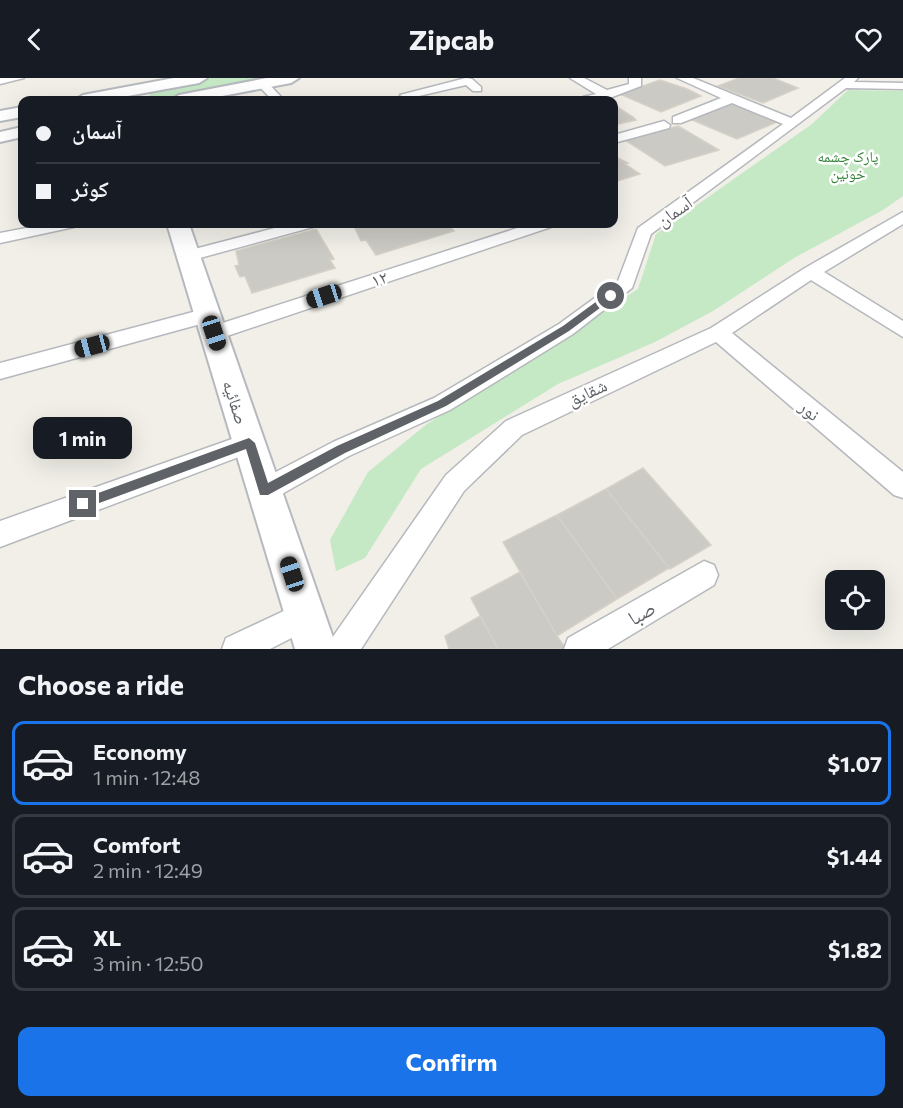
<!DOCTYPE html>
<meta charset="utf-8">
<style>
body{margin:0;font-family:Commissioner,"Noto Naskh Arabic",sans-serif;background:#20242c;color:#f1f3f6;height:100vh;display:flex;flex-direction:column;font-size:22px;white-space:nowrap}
*{box-sizing:border-box;margin:0}
p{font-size:20px;color:#9ea1a6}
.icon{flex:none;width:33px;height:33px;fill:none;stroke:currentColor;stroke-width:2;stroke-linecap:round;stroke-linejoin:round}
.map{position:relative;height:571px;overflow:hidden}
.panel{display:flex;flex-direction:column;background:#171b24;flex:1}
.panel>*{flex:none}
.guide{position:absolute;left:18px;top:18px;width:600px;height:132px;border-radius:12px;box-shadow:0 6px 24px #0002;display:grid;align-content:center;height:132px;padding:0 18px;background:#171b24}
.fabs{position:absolute;left:825px;top:492px;display:grid;gap:12px}
.fabs a{display:grid;place-items:center;width:60px;height:60px;border-radius:12px;background:#171b24;box-shadow:0 6px 24px #0002;font-size:30px}
.end{position:absolute;width:27px;height:27px;margin:-14px;border:8px solid #5f6368;background:#fff;box-shadow:0 0 0 3px #fff}
.from{border-radius:50%}
.bubble{position:absolute;height:42px;border-radius:12px;background:#171b24;box-shadow:0 6px 24px #0002;font-size:20px;font-weight:700;line-height:42px;text-align:center}
.car{position:absolute;width:18px;height:36px;margin:-18px -9px;border-radius:8px;box-shadow:0 0 4px 2px #0007;background:linear-gradient(#222 24%,#8ab4d8 0 40%,#222 0 76%,#8ab4d8 0 86%,#222 0)}
.guide b{display:flex;align-items:center;gap:21px;height:57px;font-size:22px}
.guide b+b{border-top:2px solid #363941}
.guide i{width:15px;height:15px;background:#f1f3f6}
ul{padding:0;list-style:none}
li{display:flex;align-items:center;gap:18px;height:84px;margin:0 12px 9px;padding:0 6px;border:3px solid #363941;border-radius:12px}
li div{flex:1}
li b{display:block;font-size:22px}
li em{font-style:normal;font-weight:700}
li.on{border-color:#1a73e8}
li>.icon{width:54px;height:54px;stroke-width:1.5}
h2{padding:0 18px;font-size:27px;line-height:72px}
.action{display:flex;gap:12px;margin-top:auto;padding:12px 18px}
.action a{flex:1;height:69px;border-radius:12px;background:#1a73e8;color:#fff;font-size:24px;font-weight:700;line-height:69px;text-align:center}
header{display:flex;justify-content:space-between;align-items:center;height:78px;padding:0 18px;background:#171b24;font-size:27px;font-weight:700}
.map>svg:first-child{display:block}
.green{fill:#c5e8c5}
.building{fill:#cccac5;stroke:#d6d1c6;stroke-width:1.5}
.lines{fill:none;stroke-linecap:round;stroke-linejoin:round}
.street-casing{stroke:#b5b8bc;stroke-width:3}
.secondary-casing{stroke:#b6babf;stroke-width:4}
.street{fill:#fff;fill-rule:evenodd}
.secondary{fill:#fff;fill-rule:evenodd}
.route{fill:#5f6368}
.labels{text-anchor:middle;dominant-baseline:central;stroke-width:5;stroke-linejoin:round;paint-order:stroke}
.far-park-label{font-size:15px;fill:#348238;stroke:#fff}
.street-label{font-size:18px;fill:#5f6368;stroke:#fff}
.near-street-label{font-size:21px;fill:#5f6368;stroke:#fff}
</style>
<header><svg class="icon" aria-label="back" viewBox="0 0 24 24"><path d="M15 5l-7 7 7 7"/></svg>Zipcab<svg class="icon" aria-label="heart" viewBox="0 0 24 24"><path d="M12 20l-8-8c-3-5 5-10 8-4 3-6 11-1 8 4z"/></svg></header>
<div class="map">
<svg width="903" height="571" viewBox="0 0 903 571">
<rect width="100%" height="100%" fill="#f1efe8"/>
<path class="green" d="M 212,0 L 274,0 L 159,22 L 150,20 L 149,16 L 155,11 Z
M 848,12 L 903,13 L 903,118 L 883,132 L 794,180 L 713,233 L 655,264 L 558,306 L 421,391 L 365,480 L 336,493 L 330,462 L 368,394 L 427,346 L 638,211 L 656,156 L 812,46 Z"/>
<path class="building" d="M 739,0 L 773,0 L 798,10 L 763,25 L 718,8 Z
M 660,2 L 687,11 L 701,18 L 661,34 L 620,16 Z
M 730,24 L 761,36 L 759,36 L 777,44 L 737,61 L 690,41 Z
M 614,27 L 633,39 L 636,42 L 614,47 Z
M 678,48 L 719,72 L 665,88 L 625,62 Z
M 614,78 L 628,85 L 625,86 L 640,96 L 614,104 Z
M 353,146 L 447,146 L 454,153 L 376,177 L 366,162 L 361,163 Z
M 316,151 L 334,181 L 330,182 L 335,190 L 252,215 L 245,198 L 240,199 L 235,188 L 239,187 L 236,173 Z
M 643,390 L 711,467 L 670,491 L 606,411 Z
M 606,411 L 669,490 L 617,521 L 557,437 Z
M 557,437 L 617,521 L 557,558 L 503,464 Z
M 520,494 L 557,558 L 566,571 L 498,571 L 471,520 Z
M 520,494 L 557,558 L 566,571 L 498,571 L 471,520 Z
M 480,538 L 498,571 L 449,571 L 445,558 Z"/>
<g class="lines">
<defs>
<path id="street" d="M 0,0 L 24,0 L 0,6 Z
M 466,0 L 472,1 L 481,9 L 481,13 L 473,13 L 466,7 L 406,21 L 400,17 Z
M 570,0 L 584,0 L 607,12 L 629,6 L 629,0 L 641,0 L 641,8 L 607,21 L 581,22 L 583,19 L 596,16 Z
M 677,0 L 693,0 L 791,40 L 845,0 L 858,0 L 854,4 L 903,5 L 903,11 L 846,10 L 651,156 L 632,210 L 573,256 L 450,332 L 349,378 L 273,421 L 264,424 L 255,421 L 251,413 L 255,405 L 333,364 L 434,320 L 559,246 L 618,203 L 638,150 L 783,46 L 732,25 L 681,45 L 673,45 L 673,39 L 721,20 Z
M 259,4 L 267,4 L 284,22 L 272,22 L 257,6 Z
M 664,43 L 670,47 L 669,50 L 614,65 L 614,57 Z
M 903,134 L 903,146 L 824,194 L 903,243 L 903,259 L 811,202 L 732,255 L 903,394 L 903,420 L 894,417 L 716,264 L 522,357 L 464,413 L 361,571 L 328,571 L 332,560 L 446,397 L 506,343 L 711,250 L 805,190 Z
M 47,146 L 76,146 L 74,149 L 0,165 L 0,155 Z
M 290,146 L 315,146 L 313,149 L 189,183 L 180,178 L 183,174 Z
M 530,146 L 553,146 L 551,149 L 221,260 L 207,260 L 204,255 L 207,250 Z
M 208,230 L 215,232 L 218,237 L 215,242 L 0,301 L 0,285 Z
M 249,355 L 257,358 L 261,365 L 257,372 L 0,469 L 0,443 Z
M 704,483 L 714,487 L 718,497 L 714,507 L 608,571 L 564,571 L 568,560 Z
M 305,523 L 315,528 L 320,538 L 315,548 L 270,571 L 222,571 L 226,560 Z"/>
<path id="secondary" d="M 174,0 L 207,0 L 199,5 L 106,22 L 75,22 L 83,17 Z
M 267,0 L 299,0 L 291,5 L 201,22 L 171,22 L 179,17 Z
M 22,29 L 22,39 L 0,43 L 0,33 Z
M 22,49 L 22,59 L 0,64 L 0,54 Z
M 167,146 L 189,146 L 337,571 L 295,571 Z"/>
</defs>
<use href="#street" class="street-casing"/>
<use href="#secondary" class="secondary-casing"/>
<use href="#street" class="street"/>
<use href="#secondary" class="secondary"/>
</g>
<path class="route" d="M 608,215 L 616,218 L 569,253 L 446,328 L 345,375 L 268,417 L 260,417 L 246,371 L 83,431 L 77,426 L 79,422 L 249,360 L 255,365 L 268,405 L 337,368 L 438,323 L 563,248 Z"/>
<g class="labels">
<g class="far-park-label">
<text x="848" y="78">پارک چشمه<tspan x="848" dy="17">خونین</tspan></text>
</g>
<g class="street-label">
<text transform="translate(674 133) rotate(-35)">آسمان</text>
<text transform="translate(379 200) rotate(-18)">۱۲</text>
<text transform="translate(587 314) rotate(-25)">شقایق</text>
<text transform="translate(236 324) rotate(72)">صفائیه</text>
<text transform="translate(810 332) rotate(40)">نور</text>
</g>
<g class="near-street-label">
<text transform="translate(641 534) rotate(-30)">صبا</text>
</g>
</g>
</svg>
<div class="fabs">
<a><svg class="icon" aria-label="locate" viewBox="0 0 24 24"><circle cx="12" cy="12" r="6"/><path d="M12 2v4M12 18v4M2 12h4M18 12h4"/></svg></a>
</div>
<i class="end from" style="left:611px;top:218px"></i>
<i class="end" style="left:83px;top:426px"></i>
<div class="bubble" style="left:33px;top:339px;width:99px">1 min</div>
<i class="car" style="left:324px;top:218px;rotate:252deg"></i>
<i class="car" style="left:214px;top:255px;rotate:162deg"></i>
<i class="car" style="left:92px;top:268px;rotate:255deg"></i>
<i class="car" style="left:292px;top:496px;rotate:342deg"></i>
<div class="guide">
<b><i class="from"></i>آسمان</b>
<b><i></i>کوثر</b>
</div>
</div>
<section class="panel">
<h2>Choose a ride</h2>
<ul>
<li class="on"><svg class="icon" aria-label="car" viewBox="0 0 24 24"><path d="M5 17H2v-5l4-1 3-4h7l3 4 3 1v5h-3M9 17h6M6 11h13"/><circle cx="7" cy="17" r="2"/><circle cx="17" cy="17" r="2"/></svg><div><b>Economy</b><p>1 min · 12:48</p></div><em>$1.07</em></li>
<li><svg class="icon" aria-label="car" viewBox="0 0 24 24"><path d="M5 17H2v-5l4-1 3-4h7l3 4 3 1v5h-3M9 17h6M6 11h13"/><circle cx="7" cy="17" r="2"/><circle cx="17" cy="17" r="2"/></svg><div><b>Comfort</b><p>2 min · 12:49</p></div><em>$1.44</em></li>
<li><svg class="icon" aria-label="car" viewBox="0 0 24 24"><path d="M5 17H2v-5l4-1 3-4h7l3 4 3 1v5h-3M9 17h6M6 11h13"/><circle cx="7" cy="17" r="2"/><circle cx="17" cy="17" r="2"/></svg><div><b>XL</b><p>3 min · 12:50</p></div><em>$1.82</em></li>
</ul>
<div class="action"><a>Confirm</a></div>
</section>
